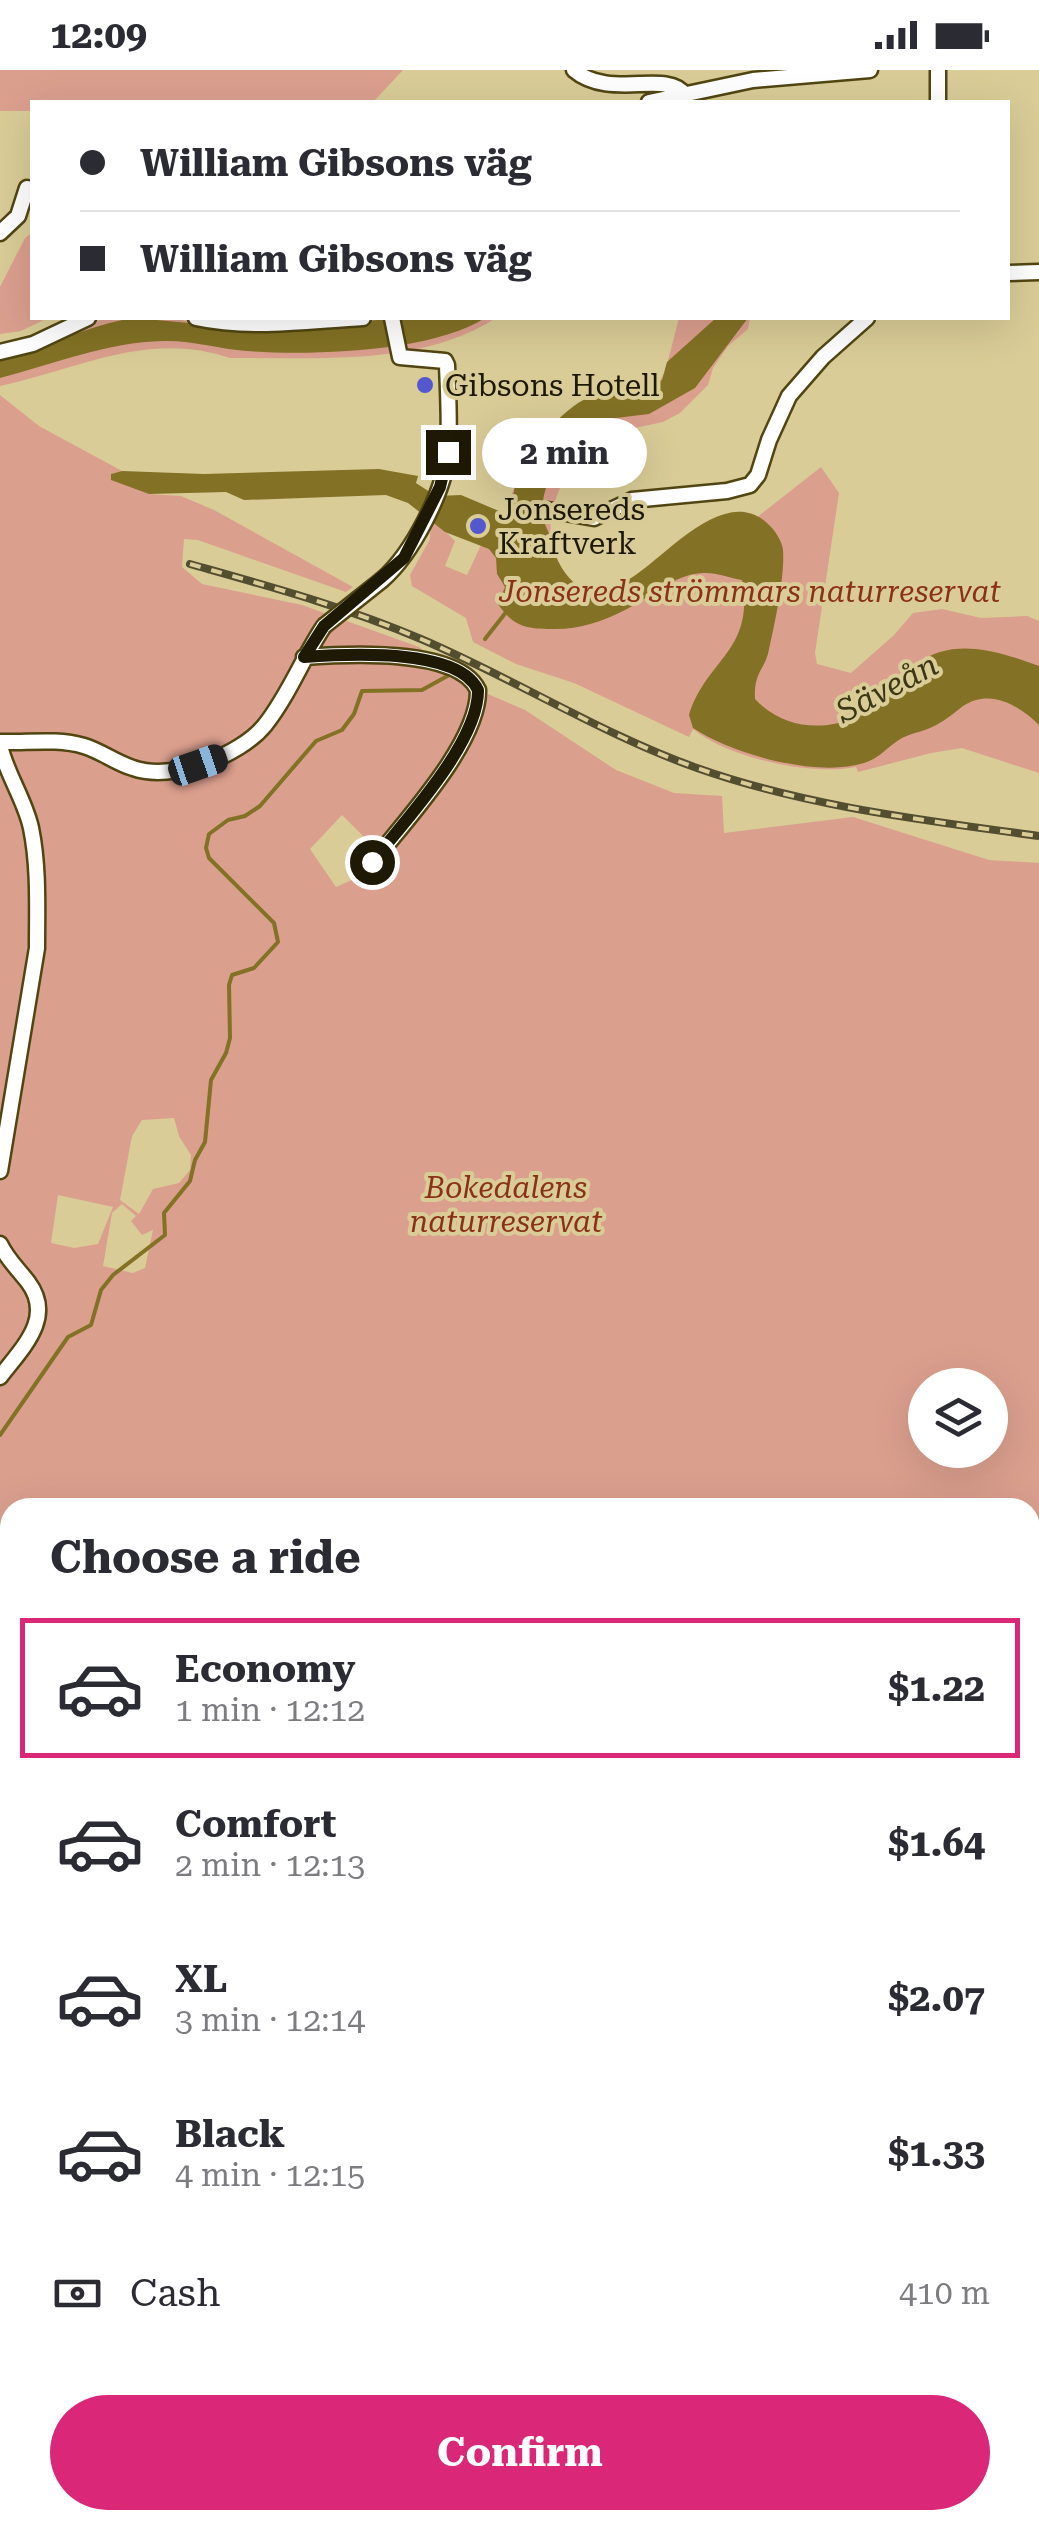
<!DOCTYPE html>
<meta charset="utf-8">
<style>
body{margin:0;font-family:"Roboto Serif",serif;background:#f7f7f7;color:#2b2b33;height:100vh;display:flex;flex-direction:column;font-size:38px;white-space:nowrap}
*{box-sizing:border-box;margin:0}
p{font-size:32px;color:#7c7c81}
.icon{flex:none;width:55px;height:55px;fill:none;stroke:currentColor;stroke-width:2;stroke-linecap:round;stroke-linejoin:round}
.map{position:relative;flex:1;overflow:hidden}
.sheet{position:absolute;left:0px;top:1428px;width:1040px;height:1032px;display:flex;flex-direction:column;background:#fff;border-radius:30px 30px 0 0;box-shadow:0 10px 40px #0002}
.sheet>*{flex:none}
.top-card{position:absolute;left:30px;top:30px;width:980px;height:220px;border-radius:0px;box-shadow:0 10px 40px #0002;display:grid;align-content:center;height:220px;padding:0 50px;background:#fff}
.controls{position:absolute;left:908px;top:1298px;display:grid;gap:20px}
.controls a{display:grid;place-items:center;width:100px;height:100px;border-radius:50%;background:#fff;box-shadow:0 10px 40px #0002;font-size:50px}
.end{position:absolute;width:45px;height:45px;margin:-22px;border:12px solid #1d1905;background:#fff;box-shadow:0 0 0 5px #fff}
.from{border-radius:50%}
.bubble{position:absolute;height:70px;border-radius:35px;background:#fff;box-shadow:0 10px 40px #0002;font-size:32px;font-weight:700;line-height:70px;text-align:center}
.car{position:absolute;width:30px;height:60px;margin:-30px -15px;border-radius:12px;box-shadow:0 0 8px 2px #0007;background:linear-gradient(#222 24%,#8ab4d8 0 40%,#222 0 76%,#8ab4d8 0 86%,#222 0)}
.top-card b{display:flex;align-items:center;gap:35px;height:95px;font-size:38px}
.top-card b+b{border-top:2px solid #e1e1e2}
.top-card i{width:25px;height:25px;background:#2b2b33}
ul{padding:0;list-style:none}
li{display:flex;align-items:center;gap:30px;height:140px;margin:0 20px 15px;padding:0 30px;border:5px solid transparent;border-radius:0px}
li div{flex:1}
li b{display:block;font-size:38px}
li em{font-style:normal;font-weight:700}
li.active{border-color:#db2777}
li>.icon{width:90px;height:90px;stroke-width:1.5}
h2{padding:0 50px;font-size:45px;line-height:120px}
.pay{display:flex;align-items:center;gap:25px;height:110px;padding:0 50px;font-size:38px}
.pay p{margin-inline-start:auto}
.action{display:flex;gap:20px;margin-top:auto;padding:20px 50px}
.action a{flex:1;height:115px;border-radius:60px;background:#db2777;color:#fff;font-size:40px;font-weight:700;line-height:115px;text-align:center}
.status{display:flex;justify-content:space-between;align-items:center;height:70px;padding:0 50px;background:#fff;direction:ltr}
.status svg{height:28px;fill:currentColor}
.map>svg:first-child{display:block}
.green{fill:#db9f8e;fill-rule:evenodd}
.water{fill:#837225}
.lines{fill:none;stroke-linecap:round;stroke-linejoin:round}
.stream{stroke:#837225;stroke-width:4}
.minor-casing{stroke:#514612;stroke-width:19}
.minor{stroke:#fff;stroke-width:14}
.rail-casing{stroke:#544e30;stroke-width:8}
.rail{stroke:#d9cc97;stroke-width:4;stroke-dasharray:11;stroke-linecap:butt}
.minor-bridge-casing{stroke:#514612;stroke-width:19;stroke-linecap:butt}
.minor-bridge{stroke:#fff;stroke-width:14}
.route{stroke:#1d1905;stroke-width:12}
.poi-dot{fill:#5358ce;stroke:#d9cc97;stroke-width:4}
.labels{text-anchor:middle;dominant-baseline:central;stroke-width:8;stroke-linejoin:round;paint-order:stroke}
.poi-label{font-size:30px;fill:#1d1905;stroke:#d9cc97;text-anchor:start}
.park-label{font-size:30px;font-style:italic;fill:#8a3117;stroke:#d9cc97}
.water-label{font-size:32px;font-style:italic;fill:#3e3716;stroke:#d9cc97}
</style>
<div class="status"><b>12:09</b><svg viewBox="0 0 49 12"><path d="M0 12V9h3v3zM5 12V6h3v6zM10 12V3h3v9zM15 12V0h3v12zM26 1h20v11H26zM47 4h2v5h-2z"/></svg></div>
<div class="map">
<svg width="1039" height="2459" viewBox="0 0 1039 2459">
<rect width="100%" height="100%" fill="#d9cc97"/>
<path class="green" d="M 0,0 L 403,0 L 373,32 L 32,32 L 32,41 L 0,41 Z
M 32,163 L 32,248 L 48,248 L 21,261 L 0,264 L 0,217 L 25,168 Z
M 104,248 L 172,248 L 229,261 L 417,248 L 496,248 C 419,297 318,287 230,288 C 149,260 78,299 0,316 L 0,289 L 43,277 Z
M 679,248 L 750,248 L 748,259 L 728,276 L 713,298 L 708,315 L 680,343 L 663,352 L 602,365 L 574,395 L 560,418 L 550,444 L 552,486 L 566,517 L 598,533 L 756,448 L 821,397 L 839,423 L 815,583 L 817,594 L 851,603 L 894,565 L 913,543 L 942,539 L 981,548 L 1027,546 L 1039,551 L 1039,703 L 962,678 L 931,683 L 858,702 L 856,697 C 811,706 728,688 693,659 L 689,667 L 574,613 L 516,594 L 473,572 L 466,548 L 412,516 L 410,505 L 430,469 L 431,447 L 455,471 L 445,496 L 467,505 L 482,473 L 491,476 L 514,418 L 538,375 L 655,319 L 665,302 Z
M 0,325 L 39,356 L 122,401 L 111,404 L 149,424 L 181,426 L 214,440 L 353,517 L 346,522 L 198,470 L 184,469 L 182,497 L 202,514 L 302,535 L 419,577 L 467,615 L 525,640 L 616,700 L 674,723 L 722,726 L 724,763 L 853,747 L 989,790 L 1039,793 L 1039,2459 L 0,2459 ZM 342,745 L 373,776 L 365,804 L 336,817 L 310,779 ZM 174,1048 L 179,1066 L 191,1085 L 190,1100 L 179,1113 L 153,1119 L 139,1144 L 120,1130 L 132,1066 L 142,1050 ZM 58,1125 L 113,1137 L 98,1174 L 74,1178 L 51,1173 ZM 122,1134 L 136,1146 L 131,1151 L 142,1165 L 153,1160 L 145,1198 L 133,1203 L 103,1196 L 112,1143 ZM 925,1315 L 990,1315 L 990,1380 L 925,1380 ZM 10,1438 L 1030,1438 L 1030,2450 L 10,2450 Z"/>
<path class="water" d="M 135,248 L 263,260 L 400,248 L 485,248 C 433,282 309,286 247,281 C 219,279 191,270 163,271 C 108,272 53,294 0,308 L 0,290 C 46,278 89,254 135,248 Z
M 716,248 L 748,248 L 695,318 L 649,344 L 599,350 C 573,376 535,409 544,451 C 545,456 548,460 550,466 C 556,492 564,507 587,523 C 602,521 618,516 631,508 C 666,487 725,413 768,454 C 775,460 782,471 783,480 C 785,505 775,553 769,579 C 765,601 754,600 755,629 C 795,672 861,659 899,617 C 912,602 919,588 940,582 C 972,572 1009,585 1039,596 L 1039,655 C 1019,635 990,618 963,636 C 955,642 947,649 938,654 C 927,661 914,662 902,668 C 888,676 879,689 864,693 C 817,708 732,684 693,658 L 689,645 C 706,589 755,581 742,510 C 730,508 715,502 703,503 C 674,504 651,527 625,540 C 602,552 577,560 551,559 C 525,559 513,556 498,534 L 505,517 L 497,504 L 496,488 L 489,479 L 445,462 L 408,433 L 386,425 L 244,430 L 226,422 L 149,424 L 111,410 L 111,404 L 122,401 L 204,404 L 379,399 L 418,406 L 416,413 L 436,426 L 461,425 L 506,444 C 514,432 513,421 517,407 C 524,382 563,339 587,328 C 611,317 639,325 662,310 L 667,292 Z"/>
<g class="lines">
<path class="stream" d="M 485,569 L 507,541
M 0,1365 L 68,1267 L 91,1255 L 101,1220 L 113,1205 L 165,1165 L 164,1143 L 190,1111 L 195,1090 L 205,1072 L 211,1010 L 226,983 L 230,968 L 229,915 L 232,905 L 254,898 L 278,872 L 274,853 L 209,788 L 206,778 L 209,764 L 228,750 L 245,746 L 260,736 L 316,671 L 342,660 L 354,644 L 362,621 L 422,620 L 451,604
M 0,1952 L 10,1952
M 631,2450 L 686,2459"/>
<defs>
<path id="minor" d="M 574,0 C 609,30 668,0 684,24
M 938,0 L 938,32
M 649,32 L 753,10 L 870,0
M 0,163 L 18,146 L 27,118
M 1008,203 L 1039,202
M 196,248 C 250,260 308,251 363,248
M 0,282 L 33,274 L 88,248
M 548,440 L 594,448 L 632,430 L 727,421 L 750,415 L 758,405 L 769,370 L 789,326 L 823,287 L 867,248
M 382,510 C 412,484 445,421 448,381 C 450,353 448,323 447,295 L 445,291 L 400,287 L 392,248
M 304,587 C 344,584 458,577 478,620 C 479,673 404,752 372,793
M 0,672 C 28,673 56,668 84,676 C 101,681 116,693 133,698 C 172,712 240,686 265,655 C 289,625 303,587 324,556
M 0,676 C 7,705 25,730 31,758 C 39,797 37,838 37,878 L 0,1101
M 0,1174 C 7,1189 18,1199 28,1212 C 55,1248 22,1278 0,1307"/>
</defs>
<use href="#minor" class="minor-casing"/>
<use href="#minor" class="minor"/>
<defs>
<path id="rail" d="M 190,494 C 268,516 346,537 421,569 C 515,609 601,664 697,698 C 808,737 923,750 1039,766"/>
</defs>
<use href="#rail" class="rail-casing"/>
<use href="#rail" class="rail"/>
<defs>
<path id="minor-bridge" d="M 324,556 L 382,510"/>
</defs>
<use href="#minor-bridge" class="minor-bridge-casing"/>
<use href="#minor-bridge" class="minor-bridge"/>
</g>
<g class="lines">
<path class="route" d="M 372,792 C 404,752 479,672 478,620 C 458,577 344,584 304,587 L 324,556 L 404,488 L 440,417 L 448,382"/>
</g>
<g class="poi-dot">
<circle cx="425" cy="315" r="10"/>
<circle cx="478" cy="456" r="10"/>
</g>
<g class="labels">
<g class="poi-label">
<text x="445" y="315">Gibsons Hotell</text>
<text x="498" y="439">Jonsereds<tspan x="498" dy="34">Kraftverk</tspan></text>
</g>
<g class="park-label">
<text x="750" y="521">Jonsereds strömmars naturreservat</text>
<text x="506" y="1117">Bokedalens<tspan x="506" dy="34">naturreservat</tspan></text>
</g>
<g class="water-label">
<text transform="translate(887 618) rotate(-28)">Säveån</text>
</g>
</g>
</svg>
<div class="controls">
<a><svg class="icon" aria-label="layers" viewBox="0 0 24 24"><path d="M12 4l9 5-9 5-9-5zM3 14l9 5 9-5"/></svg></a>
</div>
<i class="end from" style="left:372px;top:792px"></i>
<i class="end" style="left:448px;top:382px"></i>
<div class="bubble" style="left:482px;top:348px;width:165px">2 min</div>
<i class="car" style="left:198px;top:695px;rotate:71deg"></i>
<div class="top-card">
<b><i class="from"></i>William Gibsons väg</b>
<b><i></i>William Gibsons väg</b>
</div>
<section class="sheet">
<h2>Choose a ride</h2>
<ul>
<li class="active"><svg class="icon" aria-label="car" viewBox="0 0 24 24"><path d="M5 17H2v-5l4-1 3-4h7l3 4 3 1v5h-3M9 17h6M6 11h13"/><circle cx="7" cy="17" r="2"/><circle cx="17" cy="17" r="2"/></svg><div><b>Economy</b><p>1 min · 12:12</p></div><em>$1.22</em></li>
<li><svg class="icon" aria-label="car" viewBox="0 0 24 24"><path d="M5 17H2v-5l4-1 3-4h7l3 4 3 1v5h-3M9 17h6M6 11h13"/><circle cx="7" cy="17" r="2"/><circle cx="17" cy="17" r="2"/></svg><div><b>Comfort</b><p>2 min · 12:13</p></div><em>$1.64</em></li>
<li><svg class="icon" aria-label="car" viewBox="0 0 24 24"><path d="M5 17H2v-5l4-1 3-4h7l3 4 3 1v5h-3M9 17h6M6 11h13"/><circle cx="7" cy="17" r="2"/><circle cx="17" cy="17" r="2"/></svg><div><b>XL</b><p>3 min · 12:14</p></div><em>$2.07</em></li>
<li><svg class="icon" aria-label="car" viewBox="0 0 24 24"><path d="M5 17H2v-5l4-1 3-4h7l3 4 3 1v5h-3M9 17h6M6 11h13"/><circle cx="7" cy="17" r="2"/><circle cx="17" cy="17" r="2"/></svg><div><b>Black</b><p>4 min · 12:15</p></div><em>$1.33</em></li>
</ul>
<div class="pay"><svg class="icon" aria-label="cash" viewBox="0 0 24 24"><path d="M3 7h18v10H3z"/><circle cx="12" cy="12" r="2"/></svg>Cash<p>410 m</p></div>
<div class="action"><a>Confirm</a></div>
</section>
</div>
